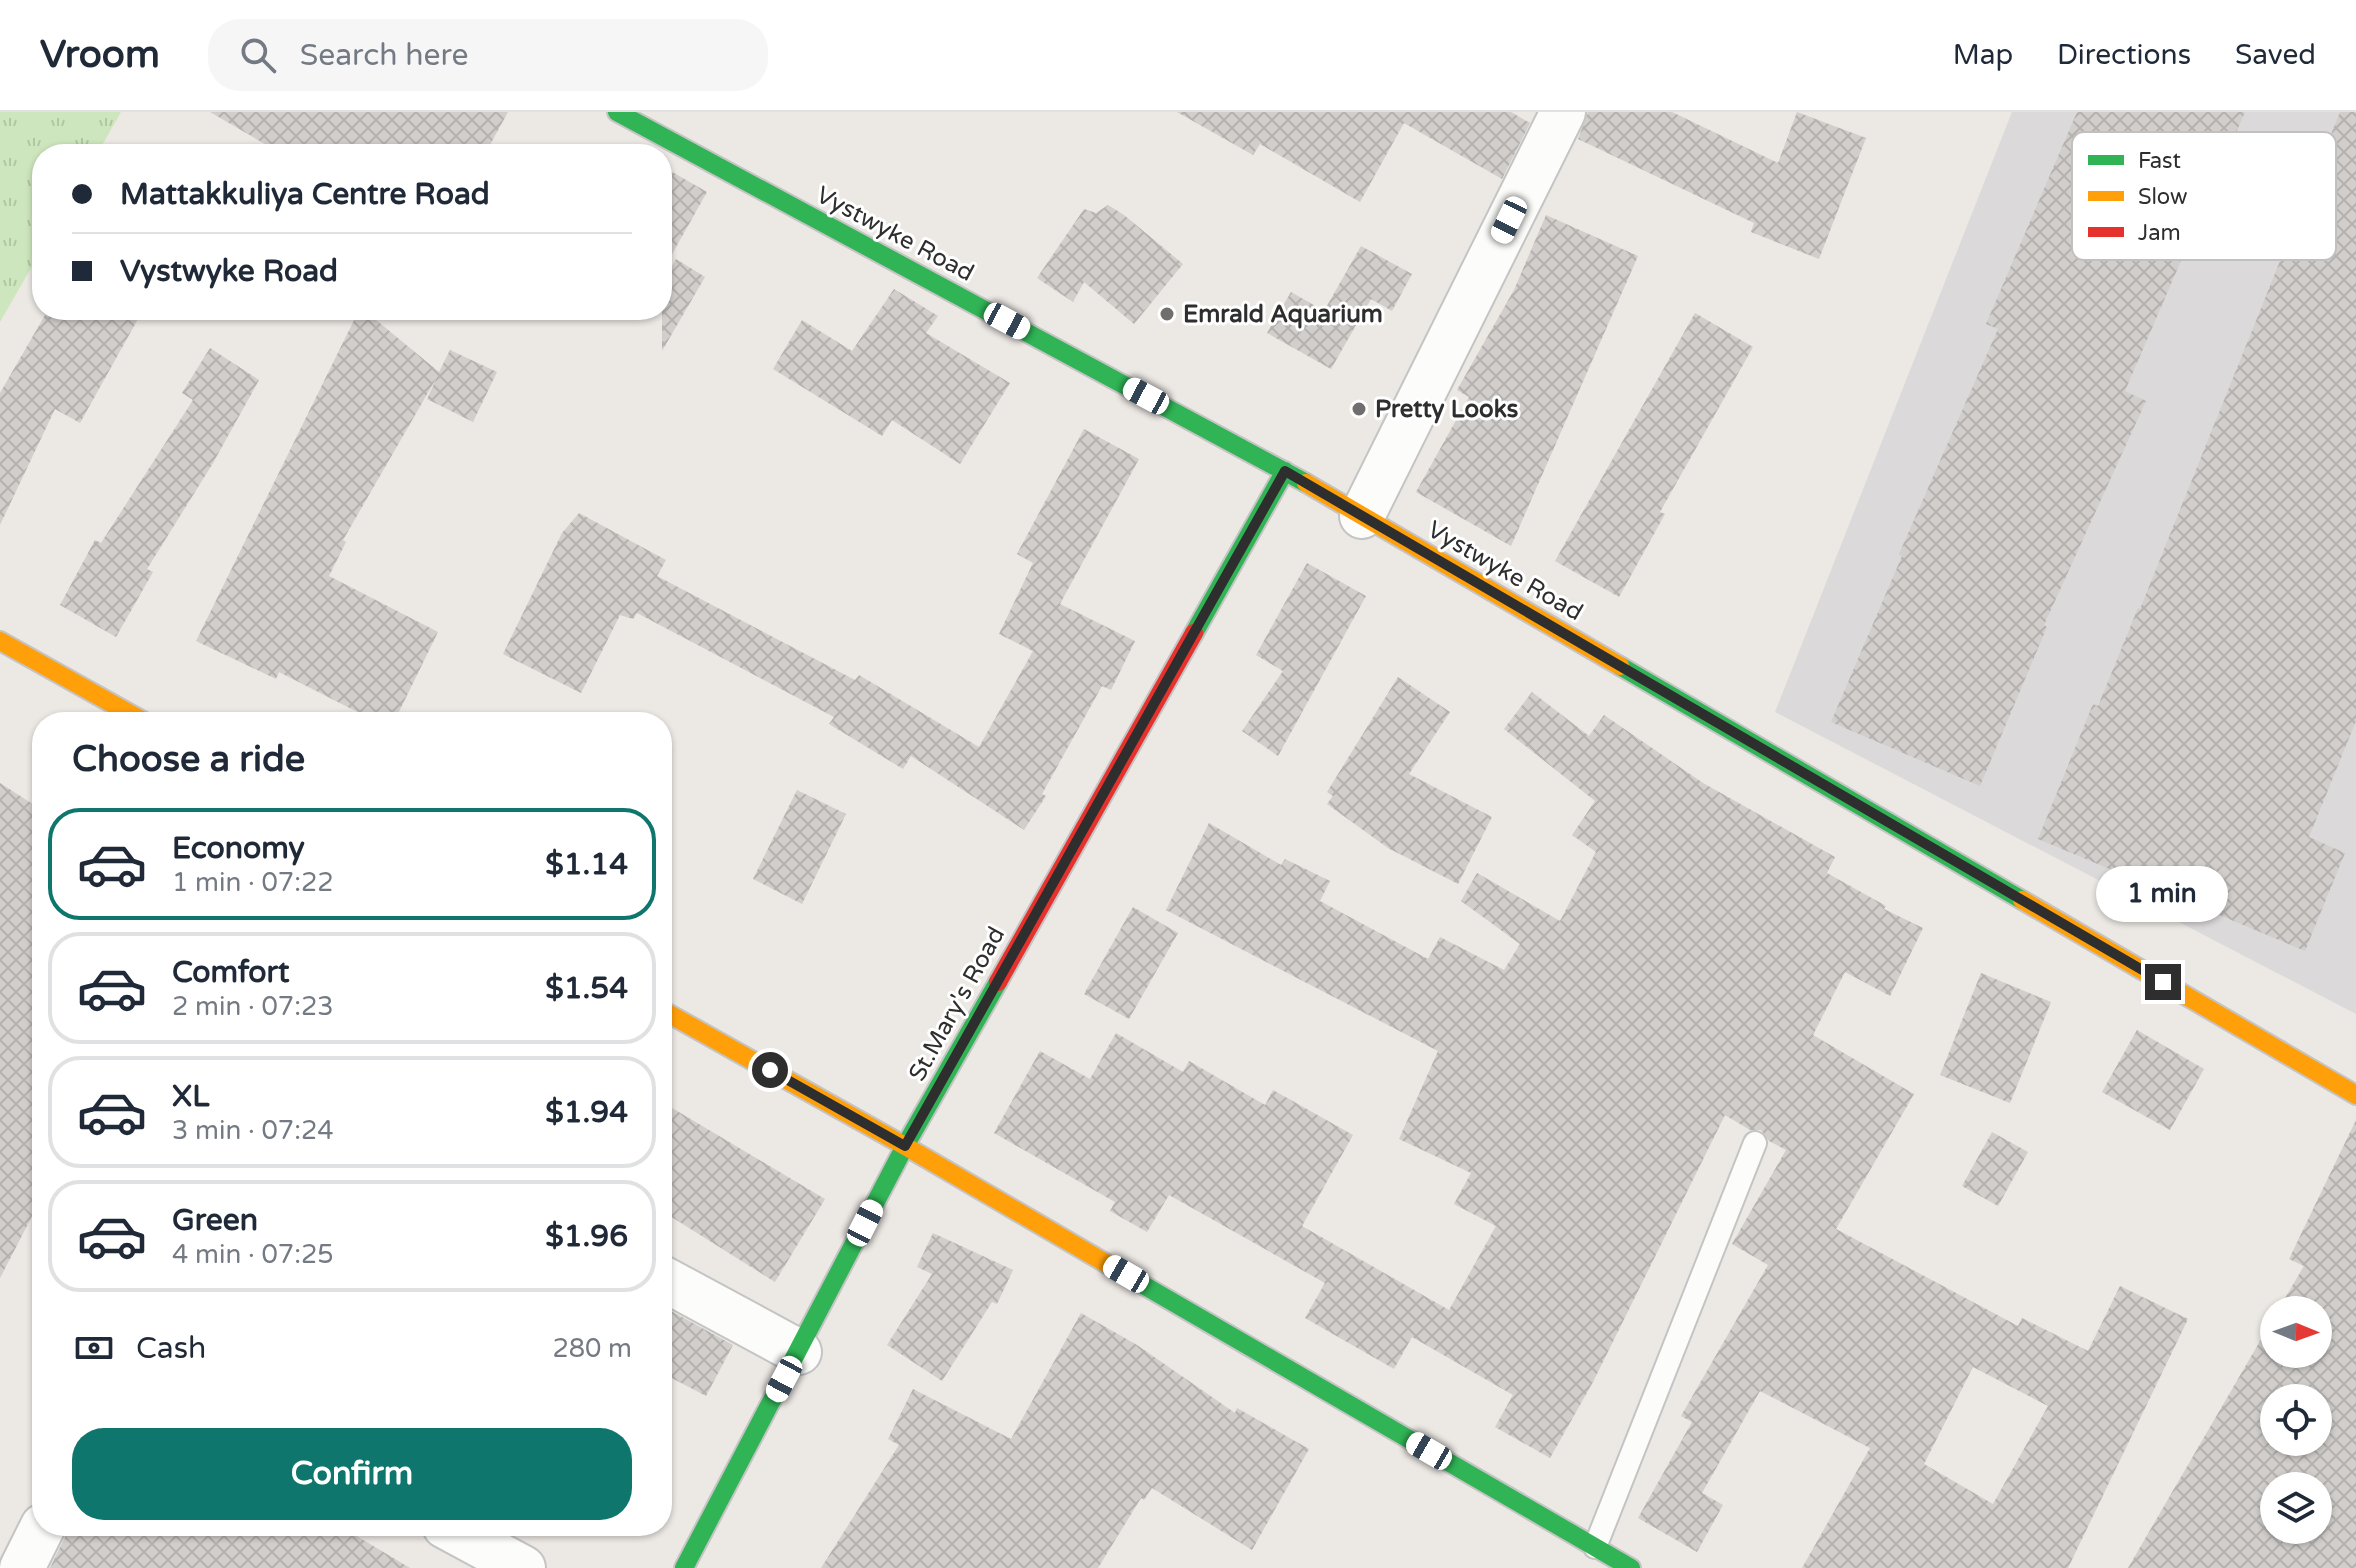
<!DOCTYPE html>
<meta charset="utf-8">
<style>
body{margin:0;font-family:"Varela Round",sans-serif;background:#f6f6f7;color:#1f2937;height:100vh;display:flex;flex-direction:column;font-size:30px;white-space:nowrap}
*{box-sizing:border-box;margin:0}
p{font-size:26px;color:#747a83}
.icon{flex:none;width:44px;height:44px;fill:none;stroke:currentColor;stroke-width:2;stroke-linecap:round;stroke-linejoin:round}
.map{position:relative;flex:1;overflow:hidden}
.sheet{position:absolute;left:32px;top:600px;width:640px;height:824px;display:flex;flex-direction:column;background:#fff;border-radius:32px;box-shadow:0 2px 6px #0004}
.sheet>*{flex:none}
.guide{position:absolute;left:32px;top:32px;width:640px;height:176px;border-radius:32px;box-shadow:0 2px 6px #0004;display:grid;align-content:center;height:176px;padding:0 40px;background:#fff}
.needle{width:52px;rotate:91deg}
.tools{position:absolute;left:2260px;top:1184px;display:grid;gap:16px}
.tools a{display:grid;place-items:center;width:72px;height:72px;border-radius:50%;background:#fff;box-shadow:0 2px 6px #0004;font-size:40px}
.end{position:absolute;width:36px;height:36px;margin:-18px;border:10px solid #2e2e2e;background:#fff;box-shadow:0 0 0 4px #fff}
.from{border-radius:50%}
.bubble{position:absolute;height:56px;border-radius:28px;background:#fff;box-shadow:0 2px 6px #0004;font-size:26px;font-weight:800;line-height:56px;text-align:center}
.car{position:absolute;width:24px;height:48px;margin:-24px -12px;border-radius:10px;box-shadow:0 0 6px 2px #0007;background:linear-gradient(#fff 24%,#345 0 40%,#fff 0 76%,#345 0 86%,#fff 0)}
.guide b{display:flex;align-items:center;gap:28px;height:76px;font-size:30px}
.guide b+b{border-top:2px solid #e0e1e3}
.guide i{width:20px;height:20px;background:#1f2937}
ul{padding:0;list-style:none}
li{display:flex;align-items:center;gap:24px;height:112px;margin:0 16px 12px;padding:0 24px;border:4px solid #e0e1e3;border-radius:32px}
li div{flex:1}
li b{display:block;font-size:30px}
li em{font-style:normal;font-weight:800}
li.on{border-color:#0f766e}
li>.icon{width:72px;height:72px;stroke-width:1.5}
h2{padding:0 40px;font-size:36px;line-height:96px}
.pay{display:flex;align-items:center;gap:20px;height:88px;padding:0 40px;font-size:30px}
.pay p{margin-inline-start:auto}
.primary-button{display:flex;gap:16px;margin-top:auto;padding:16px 40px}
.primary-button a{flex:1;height:92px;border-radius:32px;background:#0f766e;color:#fff;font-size:32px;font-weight:800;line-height:92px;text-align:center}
header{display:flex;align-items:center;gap:48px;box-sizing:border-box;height:112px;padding:0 40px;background:#fff;border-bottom:2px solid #e0e1e3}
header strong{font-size:38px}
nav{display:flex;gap:44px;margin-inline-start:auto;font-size:28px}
.search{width:560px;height:72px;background:#f6f6f7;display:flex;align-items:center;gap:20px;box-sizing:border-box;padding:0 28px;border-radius:32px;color:#747a83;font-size:30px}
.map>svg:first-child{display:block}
.industrial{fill:#dcd9db}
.park{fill:url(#park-tufts)}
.building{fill:url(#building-cross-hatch);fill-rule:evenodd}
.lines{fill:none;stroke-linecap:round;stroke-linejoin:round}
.lane-casing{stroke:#c5c4c5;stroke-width:26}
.street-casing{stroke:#c5c4c5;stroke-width:48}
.fast-casing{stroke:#c5c4c5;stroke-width:22}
.slow-casing{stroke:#c5c4c5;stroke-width:22}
.jam-casing{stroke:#c5c4c5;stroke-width:22}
.lane{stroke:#fcfcfb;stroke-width:22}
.street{stroke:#fcfcfb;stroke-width:44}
.fast{stroke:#30b455;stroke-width:18}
.slow{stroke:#ff9f0a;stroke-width:18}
.jam{stroke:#e5322d;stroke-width:18}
.route{stroke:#2e2e2e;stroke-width:10}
.poi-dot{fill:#706f6e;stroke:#fff;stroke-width:3}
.labels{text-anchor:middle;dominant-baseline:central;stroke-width:6;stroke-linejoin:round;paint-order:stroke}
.street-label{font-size:24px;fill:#2e2e2e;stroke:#fff}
.poi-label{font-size:24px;font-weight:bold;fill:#2e2e2e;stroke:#fff;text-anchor:start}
.key{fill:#fff;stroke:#c0c0c0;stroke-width:2}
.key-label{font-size:22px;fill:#2e2e2e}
</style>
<header>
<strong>Vroom</strong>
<div class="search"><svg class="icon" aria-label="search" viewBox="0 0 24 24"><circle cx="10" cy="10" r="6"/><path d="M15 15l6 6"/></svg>Search here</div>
<nav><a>Map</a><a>Directions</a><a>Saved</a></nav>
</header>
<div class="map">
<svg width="2356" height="1456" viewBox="0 0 2356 1456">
<defs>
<pattern id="park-tufts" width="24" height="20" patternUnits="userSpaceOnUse" patternTransform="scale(2)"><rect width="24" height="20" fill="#cee6be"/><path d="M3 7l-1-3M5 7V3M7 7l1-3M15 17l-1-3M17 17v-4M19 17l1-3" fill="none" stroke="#b1c6a4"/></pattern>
<pattern id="building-cross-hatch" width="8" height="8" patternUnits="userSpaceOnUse" patternTransform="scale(2)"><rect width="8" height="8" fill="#d1cecb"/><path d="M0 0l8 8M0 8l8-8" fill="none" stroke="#b4b1af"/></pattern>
</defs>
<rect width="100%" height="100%" fill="#ece8e4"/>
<path class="industrial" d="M 2012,0 L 2356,0 L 2356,902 L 1775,600 Z"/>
<path class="park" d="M 0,0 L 121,0 L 97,42 L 42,42 L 42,137 L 0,210 Z"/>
<path class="building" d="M 210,0 L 508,0 L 485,42 L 282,42 Z
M 1177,0 L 1511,0 L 1530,11 L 1502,67 L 1404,11 L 1360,90 L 1260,32 L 1253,43 Z
M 1588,0 L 1672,0 L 1778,51 L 1797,0 L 1866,26 L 1819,147 L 1751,120 L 1754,111 L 1578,27 Z
M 2077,0 L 2245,0 L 2125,279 L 2146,289 L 2044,513 L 2047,515 L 1980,674 L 1831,610 L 1902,444 L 1899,442 L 1998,217 L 1986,212 Z
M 2340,0 L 2356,0 L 2356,609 L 2309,725 L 2345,741 L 2305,839 L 2038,727 L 2093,592 L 2098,594 L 2138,496 L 2140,497 Z
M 662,54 L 707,80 L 662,160 Z
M 1108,93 L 1124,103 L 1183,152 L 1134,212 L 1084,170 L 1073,190 L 1037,166 L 1084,97 L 1096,101 Z
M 1546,103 L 1638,144 L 1511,434 L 1416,380 L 1469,285 L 1457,278 L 1514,178 Z
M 1361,134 L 1412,162 L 1392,199 L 1371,187 L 1331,257 L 1267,221 L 1291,180 L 1324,199 Z
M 676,147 L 705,165 L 662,239 L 662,171 Z
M 894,177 L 938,204 L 926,221 L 1010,271 L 960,352 L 892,308 L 882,324 L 773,257 L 802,208 L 852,239 Z
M 48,198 L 143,198 L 80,311 L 55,297 L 0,413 L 0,281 Z
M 359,198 L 364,198 L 439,260 L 450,238 L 497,260 L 473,310 L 427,287 L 437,265 L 343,428 L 346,430 L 329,464 L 438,520 L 394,610 L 377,610 L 279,560 L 276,567 L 196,529 Z
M 1695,201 L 1753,235 L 1660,400 L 1665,402 L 1619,485 L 1555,449 Z
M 210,236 L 259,268 L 213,351 L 147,457 L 153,460 L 116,525 L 60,493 L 95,428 L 101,431 L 193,288 L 182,281 Z
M 1084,317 L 1139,347 L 1060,492 L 1135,529 L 1111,578 L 1102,574 L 1042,682 L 1046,684 L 1024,718 L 911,644 L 903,657 L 829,612 L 834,605 L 637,501 L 633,507 L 620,503 L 581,581 L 503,542 L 562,421 L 579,401 L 666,448 L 657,464 L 855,568 L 859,563 L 979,635 L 1033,539 L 999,522 L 1033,451 L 1017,442 Z
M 1307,451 L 1366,484 L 1278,644 L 1242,619 L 1283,559 L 1256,543 Z
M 1398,565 L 1450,600 L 1409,662 L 1492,705 L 1458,772 L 1388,736 L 1327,692 L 1333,684 L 1327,680 Z
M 1532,580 L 1589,624 L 1604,603 L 1703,671 L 1835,745 L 1827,761 L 1886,794 L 1884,797 L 1923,816 L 1890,884 L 1845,860 L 1813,923 L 1914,982 L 1836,1117 L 2018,1214 L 2022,1206 L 2088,1239 L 2120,1174 L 2188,1207 L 2068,1456 L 1802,1456 L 1870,1336 L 1760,1279 L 1702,1381 L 1723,1393 L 1697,1440 L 1638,1406 L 1692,1310 L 1681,1304 L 1768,1153 L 1732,1132 L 1786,1038 L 1769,1029 L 1761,1018 L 1750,1018 L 1725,1003 L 1593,1270 L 1550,1346 L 1495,1315 L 1513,1283 L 1412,1225 L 1394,1257 L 1305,1206 L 1325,1171 L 1169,1083 L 1147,1120 L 1110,1099 L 1115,1090 L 994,1021 L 1040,939 L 1090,967 L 1116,921 L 1183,960 L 1189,949 L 1265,993 L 1273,978 L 1353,1023 L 1302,1114 L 1449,1198 L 1496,1114 L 1454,1092 L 1471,1061 L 1399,1027 L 1438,939 L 1166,798 L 1209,711 L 1281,753 L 1285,747 L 1330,769 L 1320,789 L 1428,847 L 1440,825 L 1504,858 L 1520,832 L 1461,789 L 1477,761 L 1560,809 L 1596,740 L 1572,723 L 1595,689 L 1504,617 ZM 1973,1255 L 2048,1294 L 1993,1392 L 1924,1352 Z
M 0,671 L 42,698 L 42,1085 L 0,1166 Z
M 797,678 L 846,702 L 802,792 L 753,767 Z
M 1133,795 L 1178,821 L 1129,907 L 1084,882 Z
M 1981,861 L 2051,890 L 2010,991 L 1940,963 Z
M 2137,918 L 2204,957 L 2170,1018 L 2102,980 Z
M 662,990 L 825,1087 L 775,1170 L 662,1099 Z
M 2356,1008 L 2356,1456 L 2128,1456 L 2274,1205 L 2274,1242 L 2318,1242 L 2318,1198 L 2278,1198 L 2304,1154 L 2289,1147 ZM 2274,1286 L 2318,1286 L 2318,1330 L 2274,1330 ZM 2274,1374 L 2318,1374 L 2318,1418 L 2274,1418 Z
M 1992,1020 L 2028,1040 L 1998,1094 L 1962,1074 Z
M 933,1121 L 1013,1158 L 997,1192 L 992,1190 L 942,1269 L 887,1233 L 932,1162 L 917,1155 Z
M 662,1194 L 733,1233 L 706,1284 L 662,1261 Z
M 1081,1201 L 1137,1233 L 1235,1301 L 1237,1296 L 1309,1337 L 1252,1438 L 1152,1376 L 1144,1388 L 1141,1386 L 1098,1456 L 821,1456 L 899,1333 L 888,1327 L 913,1277 L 1011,1327 Z
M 68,1414 L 340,1414 L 410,1456 L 50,1456 L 65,1425 Z"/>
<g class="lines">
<defs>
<path id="lane" d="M 1595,1435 L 1755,1031"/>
<path id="street" d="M 1362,404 L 1563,0
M 662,1166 L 799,1240
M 445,1414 L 523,1456
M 22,1456 L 43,1414"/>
<path id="fast" d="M 617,0 L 1306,371
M 1194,521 L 1285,359
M 1620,554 L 2022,788
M 1114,1156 L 1631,1456
M 684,1456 L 905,1034 L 998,870"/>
<path id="slow" d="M 1306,371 L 1620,554
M 0,529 L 145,610
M 2022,788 L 2356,983
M 662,898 L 905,1034 L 1114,1156"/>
<path id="jam" d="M 998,870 L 1194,521"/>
</defs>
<use href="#lane" class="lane-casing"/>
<use href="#street" class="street-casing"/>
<use href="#fast" class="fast-casing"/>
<use href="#slow" class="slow-casing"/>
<use href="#jam" class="jam-casing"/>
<use href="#lane" class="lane"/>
<use href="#street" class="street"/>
<use href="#fast" class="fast"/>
<use href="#slow" class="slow"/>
<use href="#jam" class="jam"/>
</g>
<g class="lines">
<path class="route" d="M 770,958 L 905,1034 L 1285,359 L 2163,870"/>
</g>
<g class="poi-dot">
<circle cx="1167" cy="202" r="8"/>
<circle cx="1359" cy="297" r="8"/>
</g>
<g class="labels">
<g class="street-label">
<text transform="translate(895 122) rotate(28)">Vystwyke Road</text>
<text transform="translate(1505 459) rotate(30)">Vystwyke Road</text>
<text transform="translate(957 892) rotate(-61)">St.Mary's Road</text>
</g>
<g class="poi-label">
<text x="1183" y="202">Emrald Aquarium</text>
<text x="1375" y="297">Pretty Looks</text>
</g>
</g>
<rect x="2072" y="20" width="264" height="128" rx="12" class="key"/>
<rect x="2088" y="43" width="36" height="10" fill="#30b455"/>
<rect x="2088" y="79" width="36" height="10" fill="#ff9f0a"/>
<rect x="2088" y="115" width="36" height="10" fill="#e5322d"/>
<g class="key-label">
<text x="2138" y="56">Fast</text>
<text x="2138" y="92">Slow</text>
<text x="2138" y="128">Jam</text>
</g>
</svg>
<div class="tools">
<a><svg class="needle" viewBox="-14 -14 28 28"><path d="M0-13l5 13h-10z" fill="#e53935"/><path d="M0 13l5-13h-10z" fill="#747a83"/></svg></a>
<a><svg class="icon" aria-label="locate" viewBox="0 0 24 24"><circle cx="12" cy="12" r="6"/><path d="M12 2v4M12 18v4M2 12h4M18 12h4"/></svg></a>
<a><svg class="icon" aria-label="layers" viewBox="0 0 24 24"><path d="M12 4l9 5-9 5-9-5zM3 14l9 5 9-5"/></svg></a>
</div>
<i class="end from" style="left:770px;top:958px"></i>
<i class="end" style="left:2163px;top:870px"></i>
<div class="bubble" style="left:2096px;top:754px;width:132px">1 min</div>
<i class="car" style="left:1509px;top:108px;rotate:206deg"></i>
<i class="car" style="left:1007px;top:209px;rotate:118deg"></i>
<i class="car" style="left:1146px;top:284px;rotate:298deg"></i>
<i class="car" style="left:865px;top:1111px;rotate:27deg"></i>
<i class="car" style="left:1126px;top:1162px;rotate:300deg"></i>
<i class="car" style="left:784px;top:1267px;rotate:208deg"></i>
<i class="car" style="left:1429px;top:1339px;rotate:300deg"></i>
<div class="guide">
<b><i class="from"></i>Mattakkuliya Centre Road</b>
<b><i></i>Vystwyke Road</b>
</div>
<section class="sheet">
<h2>Choose a ride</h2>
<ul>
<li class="on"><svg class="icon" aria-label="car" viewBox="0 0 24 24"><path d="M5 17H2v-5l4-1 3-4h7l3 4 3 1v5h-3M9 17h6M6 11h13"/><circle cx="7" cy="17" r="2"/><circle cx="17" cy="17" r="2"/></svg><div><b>Economy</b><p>1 min · 07:22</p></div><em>$1.14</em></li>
<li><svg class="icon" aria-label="car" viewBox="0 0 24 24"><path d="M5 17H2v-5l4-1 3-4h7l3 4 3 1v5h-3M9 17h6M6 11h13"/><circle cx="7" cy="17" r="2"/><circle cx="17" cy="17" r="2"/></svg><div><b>Comfort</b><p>2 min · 07:23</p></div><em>$1.54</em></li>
<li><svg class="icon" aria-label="car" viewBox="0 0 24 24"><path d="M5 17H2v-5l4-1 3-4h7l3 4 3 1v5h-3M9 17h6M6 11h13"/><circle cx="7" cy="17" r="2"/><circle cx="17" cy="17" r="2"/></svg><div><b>XL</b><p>3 min · 07:24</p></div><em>$1.94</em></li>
<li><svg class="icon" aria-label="car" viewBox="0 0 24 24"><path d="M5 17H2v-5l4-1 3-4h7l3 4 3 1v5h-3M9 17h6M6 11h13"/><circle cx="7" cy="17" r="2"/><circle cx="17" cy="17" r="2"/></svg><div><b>Green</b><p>4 min · 07:25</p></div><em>$1.96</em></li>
</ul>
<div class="pay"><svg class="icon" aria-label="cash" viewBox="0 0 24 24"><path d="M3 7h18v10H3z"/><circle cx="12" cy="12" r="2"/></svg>Cash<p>280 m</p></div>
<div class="primary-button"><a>Confirm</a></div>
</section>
</div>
